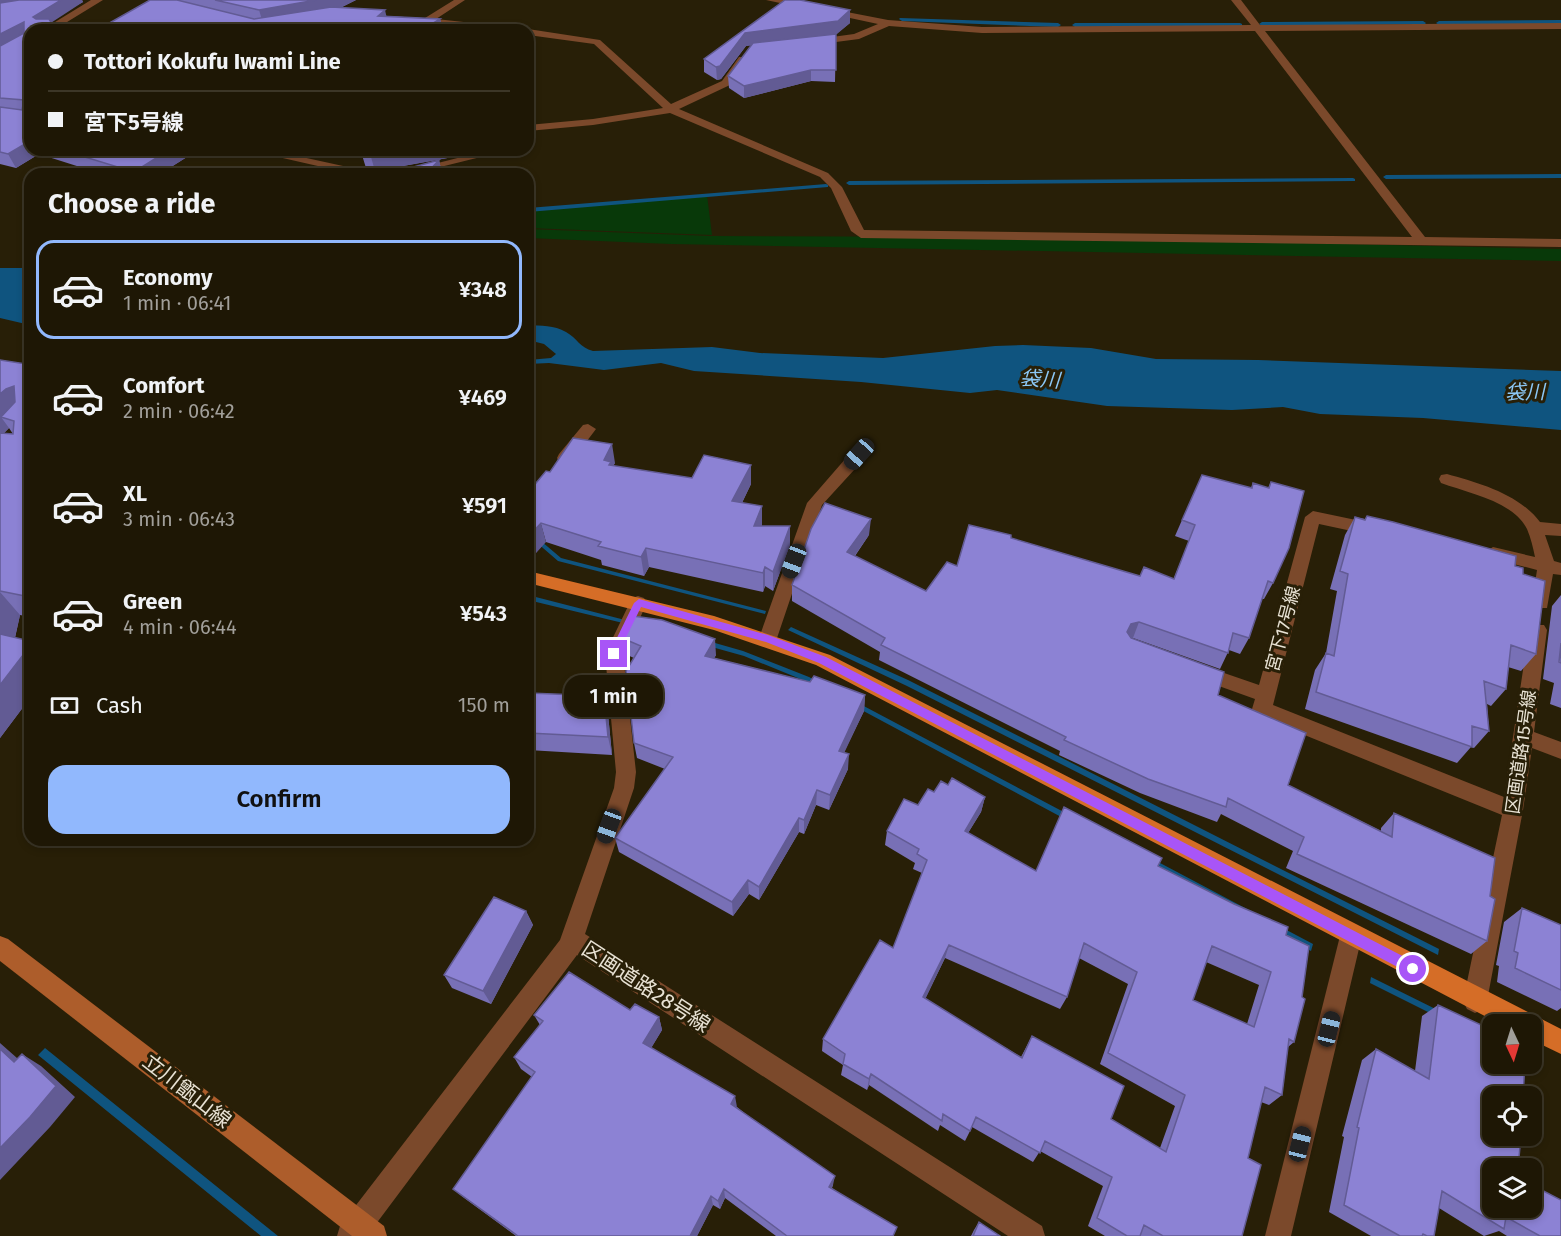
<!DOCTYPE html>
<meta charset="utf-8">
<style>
body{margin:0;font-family:"Fira Sans","Noto Sans JP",sans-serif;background:#2b2413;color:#f1f3f6;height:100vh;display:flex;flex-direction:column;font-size:22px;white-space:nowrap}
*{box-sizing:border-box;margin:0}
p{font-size:20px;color:#a19f9a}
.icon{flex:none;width:33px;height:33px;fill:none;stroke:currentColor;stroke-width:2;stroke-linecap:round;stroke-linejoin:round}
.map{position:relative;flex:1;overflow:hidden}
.sheet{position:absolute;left:24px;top:168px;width:510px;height:678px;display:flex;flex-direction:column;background:#1e1705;border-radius:18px;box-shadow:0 3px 9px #0003,0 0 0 2px #3c3627}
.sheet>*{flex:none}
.guide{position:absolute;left:24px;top:24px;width:510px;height:132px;border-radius:18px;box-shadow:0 3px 9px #0003,0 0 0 2px #3c3627;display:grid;align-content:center;height:132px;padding:0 24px;background:#1e1705}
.needle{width:39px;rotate:176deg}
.fabs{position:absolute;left:1482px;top:1014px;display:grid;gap:12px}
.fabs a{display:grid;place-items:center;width:60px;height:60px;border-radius:12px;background:#1e1705;box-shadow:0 3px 9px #0003,0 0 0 2px #3c3627;font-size:30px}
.end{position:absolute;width:27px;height:27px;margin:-14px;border:8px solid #a855f7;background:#fff;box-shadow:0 0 0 3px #fff}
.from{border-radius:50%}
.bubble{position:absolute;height:42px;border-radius:18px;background:#1e1705;box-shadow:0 3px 9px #0003,0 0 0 2px #3c3627;font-size:20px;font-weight:600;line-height:42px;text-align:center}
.car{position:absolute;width:18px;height:36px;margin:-18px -9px;border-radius:8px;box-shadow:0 0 4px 2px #0007;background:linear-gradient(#222 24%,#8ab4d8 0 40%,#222 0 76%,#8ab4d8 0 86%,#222 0)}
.guide b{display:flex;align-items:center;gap:21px;height:57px;font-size:22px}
.guide b+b{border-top:2px solid #3c3627}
.guide i{width:15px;height:15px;background:#f1f3f6}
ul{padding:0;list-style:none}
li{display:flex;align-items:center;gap:18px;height:99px;margin:0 12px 9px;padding:0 12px;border:3px solid transparent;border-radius:18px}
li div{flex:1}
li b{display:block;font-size:22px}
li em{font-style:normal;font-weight:600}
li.selected{border-color:#91b8fd}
li>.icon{width:54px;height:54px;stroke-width:1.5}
h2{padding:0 24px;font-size:27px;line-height:72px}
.pay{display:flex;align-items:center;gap:15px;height:66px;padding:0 24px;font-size:22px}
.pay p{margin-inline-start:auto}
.primary-button{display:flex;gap:12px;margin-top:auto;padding:12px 24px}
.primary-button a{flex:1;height:69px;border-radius:18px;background:#91b8fd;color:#111;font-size:24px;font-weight:600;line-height:69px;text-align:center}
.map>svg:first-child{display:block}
.green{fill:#083909}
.water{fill:#0f547f}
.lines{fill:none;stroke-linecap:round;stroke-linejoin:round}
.stream{fill:#0f547f;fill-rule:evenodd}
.street{fill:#7b492b;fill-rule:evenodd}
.secondary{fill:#ad5d2b;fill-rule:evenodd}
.primary{fill:#d56d27;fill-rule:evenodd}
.wall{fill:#7870b6;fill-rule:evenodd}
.shaded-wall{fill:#625b94}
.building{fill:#8c82d4;stroke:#625b94;stroke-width:1.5;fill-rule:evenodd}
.route{fill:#a855f7}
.labels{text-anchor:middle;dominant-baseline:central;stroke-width:6;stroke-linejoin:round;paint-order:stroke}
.street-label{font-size:18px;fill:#e8e2d4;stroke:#281f07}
.water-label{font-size:20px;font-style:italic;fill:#8cc8f6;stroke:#281f07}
.near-street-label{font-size:21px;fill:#e8e2d4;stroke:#281f07}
</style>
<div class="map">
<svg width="1561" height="1236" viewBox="0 0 1561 1236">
<rect width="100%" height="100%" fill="#281f07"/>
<path class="green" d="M 707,195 L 712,235 L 528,228 L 528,212 Z
M 528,229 L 711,236 L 1034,237 L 1561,249 L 1561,261 L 671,244 L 528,238 Z"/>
<path class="water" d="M 0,268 L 30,268 L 30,325 L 0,318 Z
M 528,325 C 541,326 554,325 566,332 C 577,338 580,348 593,351 L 712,347 L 760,353 L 883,358 L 995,346 L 1023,345 L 1091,348 L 1156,359 L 1258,360 L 1561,371 L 1561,430 L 1423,418 L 1320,414 L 1283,407 L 1232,410 L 1107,406 L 997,390 L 970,393 L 861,382 L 694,371 L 661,363 L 604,370 L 549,363 L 528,364 L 528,360 L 551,358 L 556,354 L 544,344 L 528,340 Z
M 528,530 L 561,558 L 766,611 L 765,614 L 558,561 L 528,535 Z
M 528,595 L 625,620 L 623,623 L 528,600 Z
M 635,620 L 743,651 L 809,677 L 1313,944 L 1311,951 L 815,685 L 744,656 L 633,625 Z
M 791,627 L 908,680 L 1439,949 L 1438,955 L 907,686 L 788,630 Z
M 1371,977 L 1492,1037 L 1492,1044 L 1370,983 Z
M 45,1048 L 278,1236 L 261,1236 L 38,1055 Z"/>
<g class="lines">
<path class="stream" d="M 900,18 L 1058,23 L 1061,25 L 1058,27 L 902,21 L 899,19 Z
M 1561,20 L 1561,24 L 1439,25 L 1436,23 L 1439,21 Z
M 1423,21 L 1426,23 L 1425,24 L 1262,26 L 1259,24 L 1262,22 Z
M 1240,23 L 1242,24 L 1242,26 L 1075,27 L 1072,25 L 1075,23 Z
M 344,171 L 346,172 L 347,174 L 341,174 Z
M 1561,174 L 1561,178 L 1386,179 L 1383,177 L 1386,175 Z
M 1353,178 L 1355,179 L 1355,181 L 849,185 L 846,183 L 849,181 Z
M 826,184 L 828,185 L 828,187 L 528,212 L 528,208 Z"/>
<path class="street" d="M 91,0 L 103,0 L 54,30 L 42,30 Z
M 454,0 L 465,0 L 436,19 L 510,27 L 515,30 L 484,30 L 417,23 L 412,20 L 425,18 Z
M 766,0 L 785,0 L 888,20 L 982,27 L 1251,25 L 1231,0 L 1241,0 L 1260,25 L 1561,23 L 1561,29 L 1265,31 L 1425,237 L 1561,239 L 1561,247 L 861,238 L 851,231 L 831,188 L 820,177 L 670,113 L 593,125 L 528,131 L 528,125 L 593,119 L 663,108 L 594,44 L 528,35 L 528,30 L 525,30 L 528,29 L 600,40 L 671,104 L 722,81 L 739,57 L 747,57 L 748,59 L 730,85 L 679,109 L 828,173 L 842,187 L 864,230 L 1412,237 L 1255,31 L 982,33 L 889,26 L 859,39 L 813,45 L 808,42 L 810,40 L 854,34 L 878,24 Z
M 247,150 L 270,150 L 375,173 L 426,166 L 489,150 L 509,150 L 412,174 L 353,174 Z
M 588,424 L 596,429 L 593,433 L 571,462 L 559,462 L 557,458 L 559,454 L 583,425 Z
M 859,449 L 867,454 L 865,458 L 822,505 L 777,638 L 774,643 L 762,643 L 759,638 L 807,503 L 853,450 Z
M 1447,474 C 1479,483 1519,494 1540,522 L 1561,524 L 1561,536 L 1545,535 L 1554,561 L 1561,563 L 1561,575 L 1553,574 L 1547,608 L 1535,608 L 1532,603 L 1537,570 L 1487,557 L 1484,553 L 1493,547 L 1535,557 C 1533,548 1531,538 1527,529 C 1513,501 1468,493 1441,483 L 1439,479 L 1441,475 Z
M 1313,511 L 1375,524 L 1383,530 L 1375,536 L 1319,524 L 1273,705 L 1504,797 L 1529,630 L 1532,625 L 1544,625 L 1547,630 L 1534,732 L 1561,742 L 1561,759 L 1532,748 L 1523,810 L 1487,1001 L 1483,1009 L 1475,1013 L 1467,1009 L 1463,1001 L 1502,815 L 1255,715 L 1252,709 L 1255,699 L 1191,676 L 1189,671 L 1191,666 L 1198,664 L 1259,685 L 1305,517 Z
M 638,596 L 644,598 L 647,603 L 623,654 L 636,772 L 634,788 L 585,934 L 1042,1226 L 1045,1236 L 1008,1236 L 577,955 L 367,1236 L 337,1236 L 340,1226 L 560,940 L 614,788 L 616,772 L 605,654 L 632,598 Z
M 1351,925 L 1359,928 L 1362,936 L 1291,1236 L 1265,1236 L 1340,936 L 1343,928 Z"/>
<path class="secondary" d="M 0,936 L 8,939 L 384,1226 L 387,1236 L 352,1236 L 0,961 Z"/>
<path class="primary" d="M 528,571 L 714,616 L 830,655 L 1561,1029 L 1561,1054 L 1532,1040 L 1532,1024 L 1500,1024 L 816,665 L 714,630 L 528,583 Z"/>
</g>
<path class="wall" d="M 0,0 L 82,0 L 83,2 L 30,30 L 30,150 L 198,150 L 160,174 L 102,174 L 39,154 L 16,168 L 0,164 Z
M 150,0 L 356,0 L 342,7 L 387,16 L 440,19 L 443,30 L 97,30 Z
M 785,0 L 850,23 L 836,34 L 835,82 L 811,81 L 744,98 L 729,88 L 728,76 L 752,45 L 746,46 L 721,79 L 717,80 L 704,72 L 704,59 Z
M 367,150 L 459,150 L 453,157 L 392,168 L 410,168 L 439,160 L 441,169 L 437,174 L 350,174 L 366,168 L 362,155 Z
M 0,360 L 26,364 L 30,360 L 30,617 L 20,615 L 15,638 L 30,698 L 0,738 ZM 9,428 L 13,434 L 4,433 Z
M 615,463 L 613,466 L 692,478 L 751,465 L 751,484 L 742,503 L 762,526 L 790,526 L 790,545 L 773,591 L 765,586 L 763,592 L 649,567 L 644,576 L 602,565 L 601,560 L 546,542 L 531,489 L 550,472 Z
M 1271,482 L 1273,583 L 1264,599 L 1262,599 L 1249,638 L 1240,654 L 1229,650 L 1220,669 L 1133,638 L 1131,638 L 1218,695 L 1288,785 L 1381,831 L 1381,828 L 1394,813 L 1490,896 L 1487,941 L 1471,954 L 1286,868 L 1293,851 L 1221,814 L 1217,822 L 1140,793 L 1059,755 L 1060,751 L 879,660 L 880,652 L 792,601 L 792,585 L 869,535 L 855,556 L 926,591 L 957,566 L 1011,538 L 1140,576 L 1174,578 L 1189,541 L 1175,536 L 1182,520 L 1251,488 L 1253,483 L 1268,488 Z
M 1367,516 L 1515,566 L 1523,574 L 1536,654 L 1521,671 L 1508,667 L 1506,689 L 1491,706 L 1487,704 L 1489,731 L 1474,748 L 1471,747 L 1457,763 L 1305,709 L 1315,670 L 1326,653 L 1337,591 L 1330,589 L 1345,535 L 1355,517 L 1365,519 Z
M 1561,595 L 1561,708 L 1550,704 L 1554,683 L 1543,679 L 1552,606 Z
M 622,638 L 716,655 L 714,658 L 810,682 L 865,695 L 864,711 L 844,752 L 848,769 L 829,810 L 816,805 L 804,834 L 799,832 L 759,900 L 749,894 L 733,916 L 619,852 L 615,838 L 665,769 L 637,758 L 634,743 L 634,658 L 625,654 Z
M 528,678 L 536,693 L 608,714 L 612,755 L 528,750 Z
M 948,785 L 985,797 L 981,812 L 968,833 L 1036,871 L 1158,866 L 1286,935 L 1294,1042 L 1288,1047 L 1282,1095 L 1269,1105 L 1261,1102 L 1248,1158 L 1242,1236 L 1105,1236 L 1088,1226 L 1103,1186 L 1040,1151 L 1033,1162 L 972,1127 L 965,1141 L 940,1125 L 938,1131 L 869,1085 L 867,1090 L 841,1075 L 843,1065 L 822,1051 L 823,1039 L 893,948 L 922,873 L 913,869 L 915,863 L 885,845 L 887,831 L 934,792 ZM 945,958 L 1060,1009 L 1067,997 L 1079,958 L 1128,984 L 1100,1064 L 1175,1106 L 1160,1148 L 1111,1119 L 1032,1036 L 1021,1057 L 925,999 ZM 1206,962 L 1259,985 L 1247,1024 L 1193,1000 Z
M 1522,908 L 1561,925 L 1561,1008 L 1557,1011 L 1497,982 L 1499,966 L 1496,965 L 1504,922 Z
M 526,911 L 533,925 L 491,1004 L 452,988 L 444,975 Z
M 1438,1005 L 1492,1168 L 1561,1236 L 1507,1236 L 1499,1231 L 1484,1236 L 1439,1208 L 1434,1236 L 1371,1236 L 1329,1212 L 1344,1137 L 1342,1136 L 1362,1060 L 1376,1049 L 1415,1071 L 1422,1016 Z
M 630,1010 L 659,1017 L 662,1030 L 651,1048 L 737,1107 L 833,1185 L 832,1188 L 894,1236 L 776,1236 L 725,1198 L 720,1209 L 713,1205 L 697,1236 L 516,1236 L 463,1197 L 453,1189 L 532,1077 L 521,1069 L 514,1057 L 540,1025 L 534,1015 Z
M 979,1222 L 1000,1236 L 971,1236 L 974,1230 Z"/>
<path class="shaded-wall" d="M 0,0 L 46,0 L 0,7 Z
M 61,0 L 82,0 L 83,2 L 40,30 L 33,17 Z
M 316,0 L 356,0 L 338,9 L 263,23 L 259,10 Z
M 385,10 L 388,23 L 378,16 Z
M 850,10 L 850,23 L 837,34 L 746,46 L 721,79 L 717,80 L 716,67 L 745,33 Z
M 440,19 L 443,30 L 422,30 Z
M 24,22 L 30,34 L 0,50 L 0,34 Z
M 811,70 L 811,81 L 744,98 L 744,86 Z
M 30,141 L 30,150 L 36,150 L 39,154 L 16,168 L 8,154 Z
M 169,150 L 198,150 L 160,174 L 135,174 L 134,172 Z
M 413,150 L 459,150 L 453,157 L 375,171 L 371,157 Z
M 439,160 L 441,169 L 437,174 L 426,174 Z
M 14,386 L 30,409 L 14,421 L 1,417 L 9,428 L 0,437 L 0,394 L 6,389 Z
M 612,444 L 615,463 L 612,468 L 604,460 Z
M 751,465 L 751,484 L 733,521 L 732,501 Z
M 528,472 L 531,485 L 528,489 Z
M 762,506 L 762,525 L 754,545 L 754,526 Z
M 871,519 L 869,535 L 846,568 L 847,552 Z
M 541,523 L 546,542 L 528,562 L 528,537 Z
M 790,526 L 790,545 L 773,591 L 773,572 Z
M 646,548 L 649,567 L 644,576 L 641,557 Z
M 765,567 L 765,586 L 763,592 L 763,573 Z
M 0,592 L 20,615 L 11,655 L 0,643 Z
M 1139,622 L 1133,638 L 1124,640 L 1131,624 Z
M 530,629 L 535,648 L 528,661 L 528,632 Z
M 715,639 L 716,655 L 707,672 L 705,656 Z
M 30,646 L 30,698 L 0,738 L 0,685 Z
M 532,678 L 537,697 L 528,698 L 528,688 Z
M 865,695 L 864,711 L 838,766 L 839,751 Z
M 604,696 L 608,714 L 612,755 L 608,737 Z
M 849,754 L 848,769 L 829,810 L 830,795 Z
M 817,790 L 816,805 L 804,834 L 804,820 Z
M 985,797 L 981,812 L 960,846 L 965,831 Z
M 799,818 L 799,832 L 759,900 L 759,887 Z
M 748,880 L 749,894 L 733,916 L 732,902 Z
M 526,911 L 533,925 L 491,1004 L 483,991 Z
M 949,945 L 945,958 L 920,1010 L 923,997 Z
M 659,1017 L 662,1030 L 647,1055 L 643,1043 Z
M 0,1043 L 34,1073 L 14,1062 L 0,1049 Z
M 22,1054 L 41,1066 L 75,1097 L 50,1127 L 0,1180 L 0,1148 Z
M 871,1074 L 869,1085 L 867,1090 L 869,1079 Z
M 735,1096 L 737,1107 L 731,1104 Z
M 835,1176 L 833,1185 L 827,1196 L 829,1187 Z
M 724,1189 L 725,1198 L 720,1209 L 718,1201 Z
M 711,1196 L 713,1205 L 697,1236 L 690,1236 Z"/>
<path class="building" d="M 19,0 L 61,0 L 33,17 L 36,19 L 49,19 L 56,30 L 30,30 L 30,141 L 8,154 L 0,152 L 0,107 L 22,110 L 24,100 L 0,98 L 0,46 L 24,33 L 24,22 L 0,34 L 0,3 Z
M 150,0 L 177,0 L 254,19 L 331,7 L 385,10 L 378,16 L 440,19 L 422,30 L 97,30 Z
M 215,0 L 316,0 L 259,10 Z
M 785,0 L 800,0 L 850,10 L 838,21 L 745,33 L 720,66 L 716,67 L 704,59 Z
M 836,34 L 836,70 L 811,70 L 744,86 L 728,76 L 753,43 Z
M 62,150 L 169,150 L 134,172 Z
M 367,150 L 413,150 L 371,157 L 362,155 Z
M 439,160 L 426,174 L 350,174 L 356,168 L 410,168 Z
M 0,360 L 26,364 L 30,360 L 30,597 L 0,591 L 0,433 L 13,434 L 14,421 L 1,417 L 15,402 L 14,386 L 6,389 L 0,394 Z
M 573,438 L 612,444 L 604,460 L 611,462 L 609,465 L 692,478 L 704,455 L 751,465 L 732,501 L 762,506 L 754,526 L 790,526 L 773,572 L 765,567 L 763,573 L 646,548 L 641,557 L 598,546 L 601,542 L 541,523 L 528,537 L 528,490 L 531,489 L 546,471 L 550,472 Z
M 1202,475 L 1252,488 L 1253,483 L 1269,488 L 1271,482 L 1304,491 L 1289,548 L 1273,583 L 1268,581 L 1249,638 L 1233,633 L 1228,653 L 1139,622 L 1131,624 L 1127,632 L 1131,638 L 1224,672 L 1218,695 L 1306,733 L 1288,785 L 1392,837 L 1394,813 L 1495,858 L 1490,896 L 1495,899 L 1487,941 L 1297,854 L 1304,837 L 1228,798 L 1226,807 L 1148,779 L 1064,740 L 1066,737 L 881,645 L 885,638 L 792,585 L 811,529 L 825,503 L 871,519 L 847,552 L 926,591 L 947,562 L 957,566 L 969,525 L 1011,535 L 1011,538 L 1140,576 L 1144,567 L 1174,579 L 1195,525 L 1182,520 Z
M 1367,516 L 1393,522 L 1516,556 L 1515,566 L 1523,568 L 1523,574 L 1545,581 L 1536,654 L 1511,645 L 1506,689 L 1484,681 L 1489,731 L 1472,726 L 1472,747 L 1316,692 L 1326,653 L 1334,656 L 1348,574 L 1340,571 L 1355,517 L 1365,520 Z
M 633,616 L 662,620 L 715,639 L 705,656 L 810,682 L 814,676 L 865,695 L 839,751 L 849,754 L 830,795 L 817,790 L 804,820 L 799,818 L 759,887 L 748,880 L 732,902 L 615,838 L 673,757 L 634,743 L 626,671 L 641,646 L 622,638 Z
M 0,634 L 30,641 L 30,646 L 0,685 Z
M 1561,643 L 1561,663 L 1559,662 Z
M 528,678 L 532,678 L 528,688 Z
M 528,693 L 604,696 L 608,737 L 528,733 Z
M 952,778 L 985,797 L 965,831 L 1036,871 L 1064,807 L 1162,858 L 1158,866 L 1234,904 L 1288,927 L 1286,935 L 1309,946 L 1302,997 L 1305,999 L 1294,1042 L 1289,1039 L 1282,1095 L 1265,1087 L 1248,1158 L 1261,1165 L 1242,1236 L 1163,1236 L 1144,1225 L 1140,1236 L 1127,1236 L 1097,1218 L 1112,1177 L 1045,1141 L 1040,1153 L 976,1117 L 970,1131 L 943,1114 L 942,1121 L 871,1074 L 869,1079 L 843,1064 L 845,1054 L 823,1039 L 880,940 L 893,948 L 927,860 L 917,854 L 919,849 L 887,831 L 904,799 L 918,805 L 928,789 L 934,792 L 941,781 L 948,785 ZM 1084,943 L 1137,972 L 1108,1053 L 1185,1095 L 1166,1152 L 1111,1119 L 1124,1086 L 1032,1036 L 1022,1058 L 923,997 L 949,945 L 1067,997 ZM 1212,946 L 1271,972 L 1254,1027 L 1193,1000 Z
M 494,897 L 526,911 L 483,991 L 444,975 Z
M 1522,908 L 1561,925 L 1561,990 L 1515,968 L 1518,953 L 1514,951 Z
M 569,972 L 630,1010 L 635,1004 L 659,1017 L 643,1043 L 735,1096 L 731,1104 L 835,1176 L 829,1187 L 897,1227 L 893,1236 L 787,1236 L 724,1189 L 718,1201 L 711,1196 L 690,1236 L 518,1236 L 453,1189 L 535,1072 L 514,1057 L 543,1021 L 534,1015 Z
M 1438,1005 L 1492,1030 L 1492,1064 L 1525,1064 L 1523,1096 L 1492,1096 L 1492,1136 L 1521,1136 L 1518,1168 L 1492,1168 L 1492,1208 L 1532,1208 L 1532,1185 L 1561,1200 L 1561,1236 L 1540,1236 L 1506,1217 L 1504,1229 L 1442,1191 L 1434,1236 L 1427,1236 L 1423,1234 L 1422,1236 L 1400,1236 L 1344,1205 L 1359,1128 L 1357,1127 L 1376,1049 L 1429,1079 Z
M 0,1049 L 14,1062 L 22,1054 L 56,1086 L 30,1117 L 0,1148 Z
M 979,1222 L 1000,1236 L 973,1236 Z"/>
<path class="route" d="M 639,599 L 768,635 L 826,657 L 1418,964 L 1418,973 L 1409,973 L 819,663 L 766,642 L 641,607 L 617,656 L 610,656 L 609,654 L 634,603 Z"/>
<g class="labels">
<g class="street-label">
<text transform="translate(1283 629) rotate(-75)">宮下17号線</text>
<text transform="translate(1521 752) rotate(-82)">区画道路15号線</text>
</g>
<g class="water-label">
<text transform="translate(1040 379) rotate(4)">袋川</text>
<text transform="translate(1525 392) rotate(-1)">袋川</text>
</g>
<g class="near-street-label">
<text transform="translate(646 987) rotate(33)">区画道路28号線</text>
<text transform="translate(187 1091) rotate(38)">立川甑山線</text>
</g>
</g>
</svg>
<div class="fabs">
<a><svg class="needle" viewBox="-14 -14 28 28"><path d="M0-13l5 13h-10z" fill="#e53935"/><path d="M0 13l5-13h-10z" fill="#a19f9a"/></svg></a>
<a><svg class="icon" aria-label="locate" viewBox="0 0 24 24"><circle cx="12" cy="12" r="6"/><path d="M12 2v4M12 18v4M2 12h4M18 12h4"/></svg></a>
<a><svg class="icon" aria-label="layers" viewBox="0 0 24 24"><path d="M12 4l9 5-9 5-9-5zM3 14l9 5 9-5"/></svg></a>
</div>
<i class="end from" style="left:1413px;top:969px"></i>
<i class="end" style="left:614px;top:654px"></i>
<div class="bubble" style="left:564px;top:675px;width:99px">1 min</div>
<i class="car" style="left:859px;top:454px;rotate:222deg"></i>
<i class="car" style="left:794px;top:561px;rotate:201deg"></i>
<i class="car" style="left:609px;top:826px;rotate:200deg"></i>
<i class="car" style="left:1329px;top:1029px;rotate:14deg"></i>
<i class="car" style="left:1300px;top:1144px;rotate:14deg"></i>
<div class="guide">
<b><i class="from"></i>Tottori Kokufu Iwami Line</b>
<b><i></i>宮下5号線</b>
</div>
<section class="sheet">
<h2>Choose a ride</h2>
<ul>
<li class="selected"><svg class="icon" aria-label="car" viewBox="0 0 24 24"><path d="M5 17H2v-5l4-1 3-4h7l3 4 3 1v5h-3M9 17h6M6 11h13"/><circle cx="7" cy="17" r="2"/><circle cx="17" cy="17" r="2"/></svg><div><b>Economy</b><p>1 min · 06:41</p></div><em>¥348</em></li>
<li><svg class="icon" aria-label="car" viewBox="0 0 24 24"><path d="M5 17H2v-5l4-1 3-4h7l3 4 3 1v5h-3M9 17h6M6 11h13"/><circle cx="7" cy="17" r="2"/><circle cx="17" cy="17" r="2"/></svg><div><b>Comfort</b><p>2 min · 06:42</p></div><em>¥469</em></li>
<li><svg class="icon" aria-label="car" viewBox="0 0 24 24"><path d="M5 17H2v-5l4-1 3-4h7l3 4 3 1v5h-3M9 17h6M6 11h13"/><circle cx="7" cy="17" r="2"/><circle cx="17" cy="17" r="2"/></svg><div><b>XL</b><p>3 min · 06:43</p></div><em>¥591</em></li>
<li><svg class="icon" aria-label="car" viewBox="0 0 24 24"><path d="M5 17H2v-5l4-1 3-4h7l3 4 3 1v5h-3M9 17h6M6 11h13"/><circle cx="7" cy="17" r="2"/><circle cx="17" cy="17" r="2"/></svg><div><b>Green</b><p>4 min · 06:44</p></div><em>¥543</em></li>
</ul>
<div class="pay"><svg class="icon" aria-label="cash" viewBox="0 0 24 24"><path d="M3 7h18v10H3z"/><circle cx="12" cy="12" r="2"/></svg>Cash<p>150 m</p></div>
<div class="primary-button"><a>Confirm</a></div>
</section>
</div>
